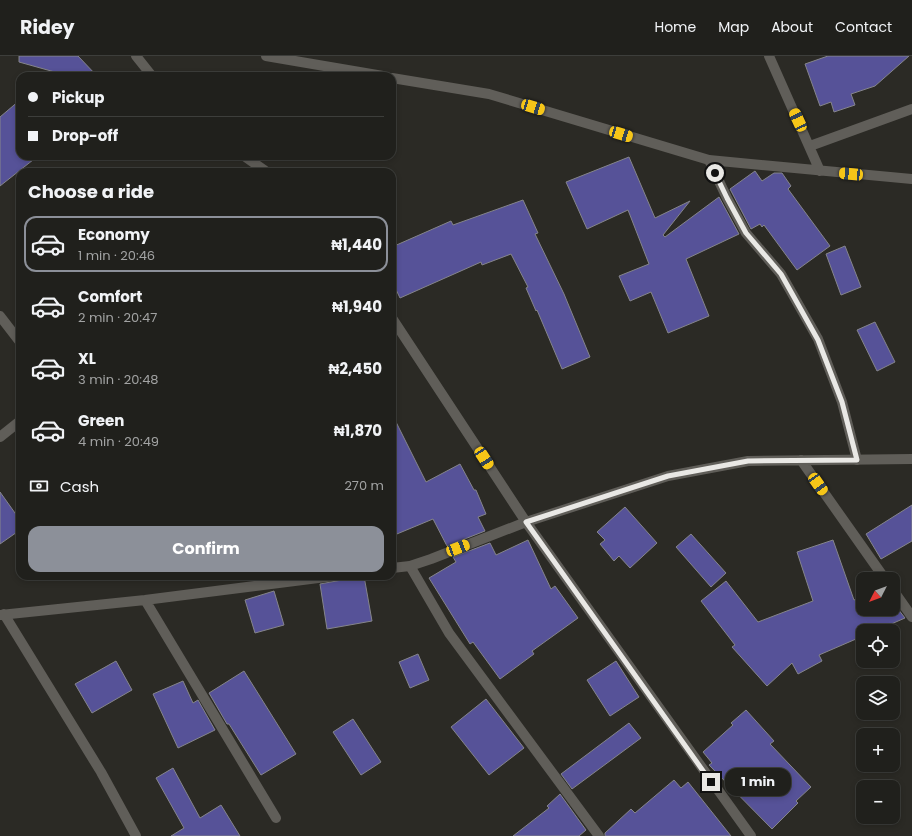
<!DOCTYPE html>
<meta charset="utf-8">
<style>
body{margin:0;font-family:Poppins,sans-serif;background:#282825;color:#f1f3f6;height:100vh;display:flex;flex-direction:column;font-size:15px;white-space:nowrap}
*{box-sizing:border-box;margin:0}
p{font-size:13px;color:#a2a3a3}
.icon{flex:none;width:22px;height:22px;fill:none;stroke:currentColor;stroke-width:2;stroke-linecap:round;stroke-linejoin:round}
.map{position:relative;flex:1;overflow:hidden}
.details{position:absolute;left:16px;top:112px;width:380px;height:412px;display:flex;flex-direction:column;background:#20201c;border-radius:12px;box-shadow:0 2px 6px #0003,0 0 0 1px #3d3e3b}
.details>*{flex:none}
.top-card{position:absolute;left:16px;top:16px;width:380px;height:88px;border-radius:12px;box-shadow:0 2px 6px #0003,0 0 0 1px #3d3e3b;display:grid;align-content:center;height:88px;padding:0 12px;background:#20201c}
.needle{width:26px;rotate:228deg}
.buttons{position:absolute;left:856px;top:516px;display:grid;gap:8px}
.buttons a{display:grid;place-items:center;width:44px;height:44px;border-radius:8px;background:#20201c;box-shadow:0 2px 6px #0003,0 0 0 1px #3d3e3b;font-size:20px}
.end{position:absolute;width:18px;height:18px;margin:-9px;border:5px solid #e9e8e5;background:#111;box-shadow:0 0 0 2px #111}
.from{border-radius:50%}
.bubble{position:absolute;height:28px;border-radius:12px;background:#20201c;box-shadow:0 2px 6px #0003,0 0 0 1px #3d3e3b;font-size:13px;font-weight:700;line-height:28px;text-align:center}
.car{position:absolute;width:12px;height:24px;margin:-12px -6px;border-radius:5px;box-shadow:0 0 3px 1px #0007;background:linear-gradient(#f5c518 24%,#345 0 40%,#f5c518 0 76%,#345 0 86%,#f5c518 0)}
.top-card b{display:flex;align-items:center;gap:14px;height:38px;font-size:15px}
.top-card b+b{border-top:1px solid #3d3e3b}
.top-card i{width:10px;height:10px;background:#f1f3f6}
ul{padding:0;list-style:none}
li{display:flex;align-items:center;gap:12px;height:56px;margin:0 8px 6px;padding:0 4px;border:2px solid transparent;border-radius:12px}
li div{flex:1}
li b{display:block;font-size:15px}
li em{font-style:normal;font-weight:700}
li.current{border-color:#8c9099}
li>.icon{width:36px;height:36px;stroke-width:1.5}
h2{padding:0 12px;font-size:18px;line-height:48px}
.pay{display:flex;align-items:center;gap:10px;height:44px;padding:0 12px;font-size:15px}
.pay p{margin-inline-start:auto}
.action{display:flex;gap:8px;margin-top:auto;padding:8px 12px}
.action a{flex:1;height:46px;border-radius:12px;background:#8c9099;color:#fff;font-size:16px;font-weight:700;line-height:46px;text-align:center}
header{display:flex;align-items:center;gap:24px;box-sizing:border-box;height:56px;padding:0 20px;background:#20201c;border-bottom:1px solid #3d3e3b}
header strong{font-size:19px}
nav{display:flex;gap:22px;margin-inline-start:auto;font-size:14px}
.map>svg:first-child{display:block}
.building{fill:#565298;stroke:#85858b}
.lines{fill:none;stroke-linecap:round;stroke-linejoin:round}
.service{stroke:#605e59;stroke-width:10}
.minor{stroke:#605e59;stroke-width:10}
.route{stroke:#e9e8e5;stroke-width:5}
</style>
<header>
<strong>Ridey</strong>
<nav><a>Home</a><a>Map</a><a>About</a><a>Contact</a></nav>
</header>
<div class="map">
<svg width="912" height="780" viewBox="0 0 912 780">
<rect width="100%" height="100%" fill="#2b2a25"/>
<path class="building" d="M 19,0 L 78,0 L 97,20 L 69,20 L 19,6 Z
M 828,0 L 909,0 L 875,30 L 851,38 L 855,49 L 834,56 L 831,46 L 820,50 L 805,8 Z
M 20,44 L 20,100 L 38,100 L 0,130 L 0,61 Z
M 629,101 L 655,162 L 690,145 L 663,179 L 665,181 L 719,141 L 739,178 L 686,203 L 709,260 L 668,277 L 651,236 L 630,245 L 619,220 L 649,208 L 628,154 L 587,173 L 566,126 Z
M 755,115 L 762,125 L 774,117 L 782,117 L 791,130 L 788,133 L 830,190 L 797,214 L 764,169 L 762,171 L 760,168 L 751,173 L 730,133 Z
M 523,144 L 538,177 L 535,178 L 564,238 L 590,301 L 562,313 L 537,254 L 536,255 L 526,232 L 528,231 L 511,198 L 482,209 L 481,206 L 400,242 L 392,225 L 392,191 L 451,165 L 453,169 Z
M 845,190 L 861,231 L 841,239 L 826,198 Z
M 875,266 L 895,306 L 877,315 L 857,274 Z
M 392,358 L 426,426 L 460,408 L 474,434 L 476,434 L 486,458 L 478,461 L 485,475 L 447,490 L 433,463 L 392,480 Z
M 0,436 L 20,464 L 20,474 L 0,488 Z
M 912,449 L 912,485 L 881,503 L 866,478 Z
M 625,451 L 657,487 L 630,512 L 619,500 L 614,505 L 600,488 L 605,484 L 597,476 Z
M 691,478 L 726,517 L 711,531 L 676,491 Z
M 528,484 L 551,533 L 555,530 L 578,562 L 532,595 L 534,598 L 500,623 L 473,586 L 470,588 L 429,522 L 456,506 L 453,501 L 490,487 L 496,499 Z
M 833,484 L 854,544 L 863,540 L 863,553 L 898,553 L 905,562 L 875,575 L 863,575 L 863,580 L 819,599 L 822,605 L 798,618 L 792,607 L 767,630 L 732,591 L 735,589 L 701,545 L 726,525 L 758,566 L 813,545 L 797,496 Z
M 364,520 L 372,565 L 327,573 L 320,528 Z
M 274,535 L 284,569 L 255,577 L 245,544 Z
M 418,598 L 429,624 L 410,632 L 399,606 Z
M 116,605 L 132,634 L 92,657 L 75,628 Z
M 616,605 L 639,641 L 610,660 L 587,624 Z
M 244,615 L 296,698 L 261,719 L 229,668 L 227,668 L 209,637 Z
M 183,625 L 193,647 L 198,644 L 215,674 L 178,692 L 153,638 Z
M 486,643 L 524,692 L 489,719 L 451,671 Z
M 746,654 L 774,685 L 770,688 L 811,731 L 796,745 L 798,747 L 772,773 L 709,709 L 712,707 L 703,696 L 733,669 L 731,667 Z
M 353,663 L 381,706 L 361,719 L 333,676 Z
M 629,667 L 641,682 L 572,733 L 561,718 Z
M 173,712 L 200,762 L 221,749 L 240,780 L 171,780 L 184,772 L 156,722 Z
M 674,724 L 681,732 L 688,726 L 731,780 L 605,780 L 605,777 L 631,753 L 635,757 Z
M 560,738 L 586,774 L 579,780 L 513,780 L 549,752 L 547,750 Z"/>
<g class="lines">
<path class="service" d="M 709,104 L 727,142 L 746,177 L 781,218 L 818,283 L 842,346 L 857,404
M 410,510 L 449,577 L 599,780"/>
<path class="minor" d="M 136,0 L 152,20
M 266,0 L 383,20
M 769,0 L 820,115
M 392,22 L 489,38 L 709,104 L 912,123
M 810,90 L 912,53
M 244,100 L 267,116
M 0,260 L 20,286
M 392,262 L 526,466 L 751,780
M 0,381 L 20,365
M 801,404 L 885,523
M 392,512 L 410,510 L 431,503 L 526,466 L 668,420 L 748,405 L 912,403
M 893,534 L 912,561
M 145,544 L 276,762
M 4,558 L 101,716 L 136,780
M 0,559 L 145,544 L 334,520"/>
</g>
<g class="lines">
<path class="route" d="M 711,726 L 526,466 L 668,420 L 748,405 L 857,404 L 842,346 L 818,284 L 781,218 L 746,177 L 727,142 L 715,117"/>
</g>
</svg>
<div class="buttons">
<a><svg class="needle" viewBox="-14 -14 28 28"><path d="M0-13l5 13h-10z" fill="#e53935"/><path d="M0 13l5-13h-10z" fill="#a2a3a3"/></svg></a>
<a><svg class="icon" aria-label="locate" viewBox="0 0 24 24"><circle cx="12" cy="12" r="6"/><path d="M12 2v4M12 18v4M2 12h4M18 12h4"/></svg></a>
<a><svg class="icon" aria-label="layers" viewBox="0 0 24 24"><path d="M12 4l9 5-9 5-9-5zM3 14l9 5 9-5"/></svg></a>
<a>+</a>
<a>−</a>
</div>
<i class="end from" style="left:715px;top:117px"></i>
<i class="end" style="left:711px;top:726px"></i>
<div class="bubble" style="left:725px;top:712px;width:66px">1 min</div>
<i class="car" style="left:533px;top:51px;rotate:107deg"></i>
<i class="car" style="left:798px;top:64px;rotate:335deg"></i>
<i class="car" style="left:621px;top:78px;rotate:107deg"></i>
<i class="car" style="left:851px;top:118px;rotate:275deg"></i>
<i class="car" style="left:484px;top:402px;rotate:147deg"></i>
<i class="car" style="left:818px;top:428px;rotate:145deg"></i>
<i class="car" style="left:458px;top:492px;rotate:69deg"></i>
<div class="top-card">
<b><i class="from"></i>Pickup</b>
<b><i></i>Drop-off</b>
</div>
<section class="details">
<h2>Choose a ride</h2>
<ul>
<li class="current"><svg class="icon" aria-label="car" viewBox="0 0 24 24"><path d="M5 17H2v-5l4-1 3-4h7l3 4 3 1v5h-3M9 17h6M6 11h13"/><circle cx="7" cy="17" r="2"/><circle cx="17" cy="17" r="2"/></svg><div><b>Economy</b><p>1 min · 20:46</p></div><em>₦1,440</em></li>
<li><svg class="icon" aria-label="car" viewBox="0 0 24 24"><path d="M5 17H2v-5l4-1 3-4h7l3 4 3 1v5h-3M9 17h6M6 11h13"/><circle cx="7" cy="17" r="2"/><circle cx="17" cy="17" r="2"/></svg><div><b>Comfort</b><p>2 min · 20:47</p></div><em>₦1,940</em></li>
<li><svg class="icon" aria-label="car" viewBox="0 0 24 24"><path d="M5 17H2v-5l4-1 3-4h7l3 4 3 1v5h-3M9 17h6M6 11h13"/><circle cx="7" cy="17" r="2"/><circle cx="17" cy="17" r="2"/></svg><div><b>XL</b><p>3 min · 20:48</p></div><em>₦2,450</em></li>
<li><svg class="icon" aria-label="car" viewBox="0 0 24 24"><path d="M5 17H2v-5l4-1 3-4h7l3 4 3 1v5h-3M9 17h6M6 11h13"/><circle cx="7" cy="17" r="2"/><circle cx="17" cy="17" r="2"/></svg><div><b>Green</b><p>4 min · 20:49</p></div><em>₦1,870</em></li>
</ul>
<div class="pay"><svg class="icon" aria-label="cash" viewBox="0 0 24 24"><path d="M3 7h18v10H3z"/><circle cx="12" cy="12" r="2"/></svg>Cash<p>270 m</p></div>
<div class="action"><a>Confirm</a></div>
</section>
</div>
